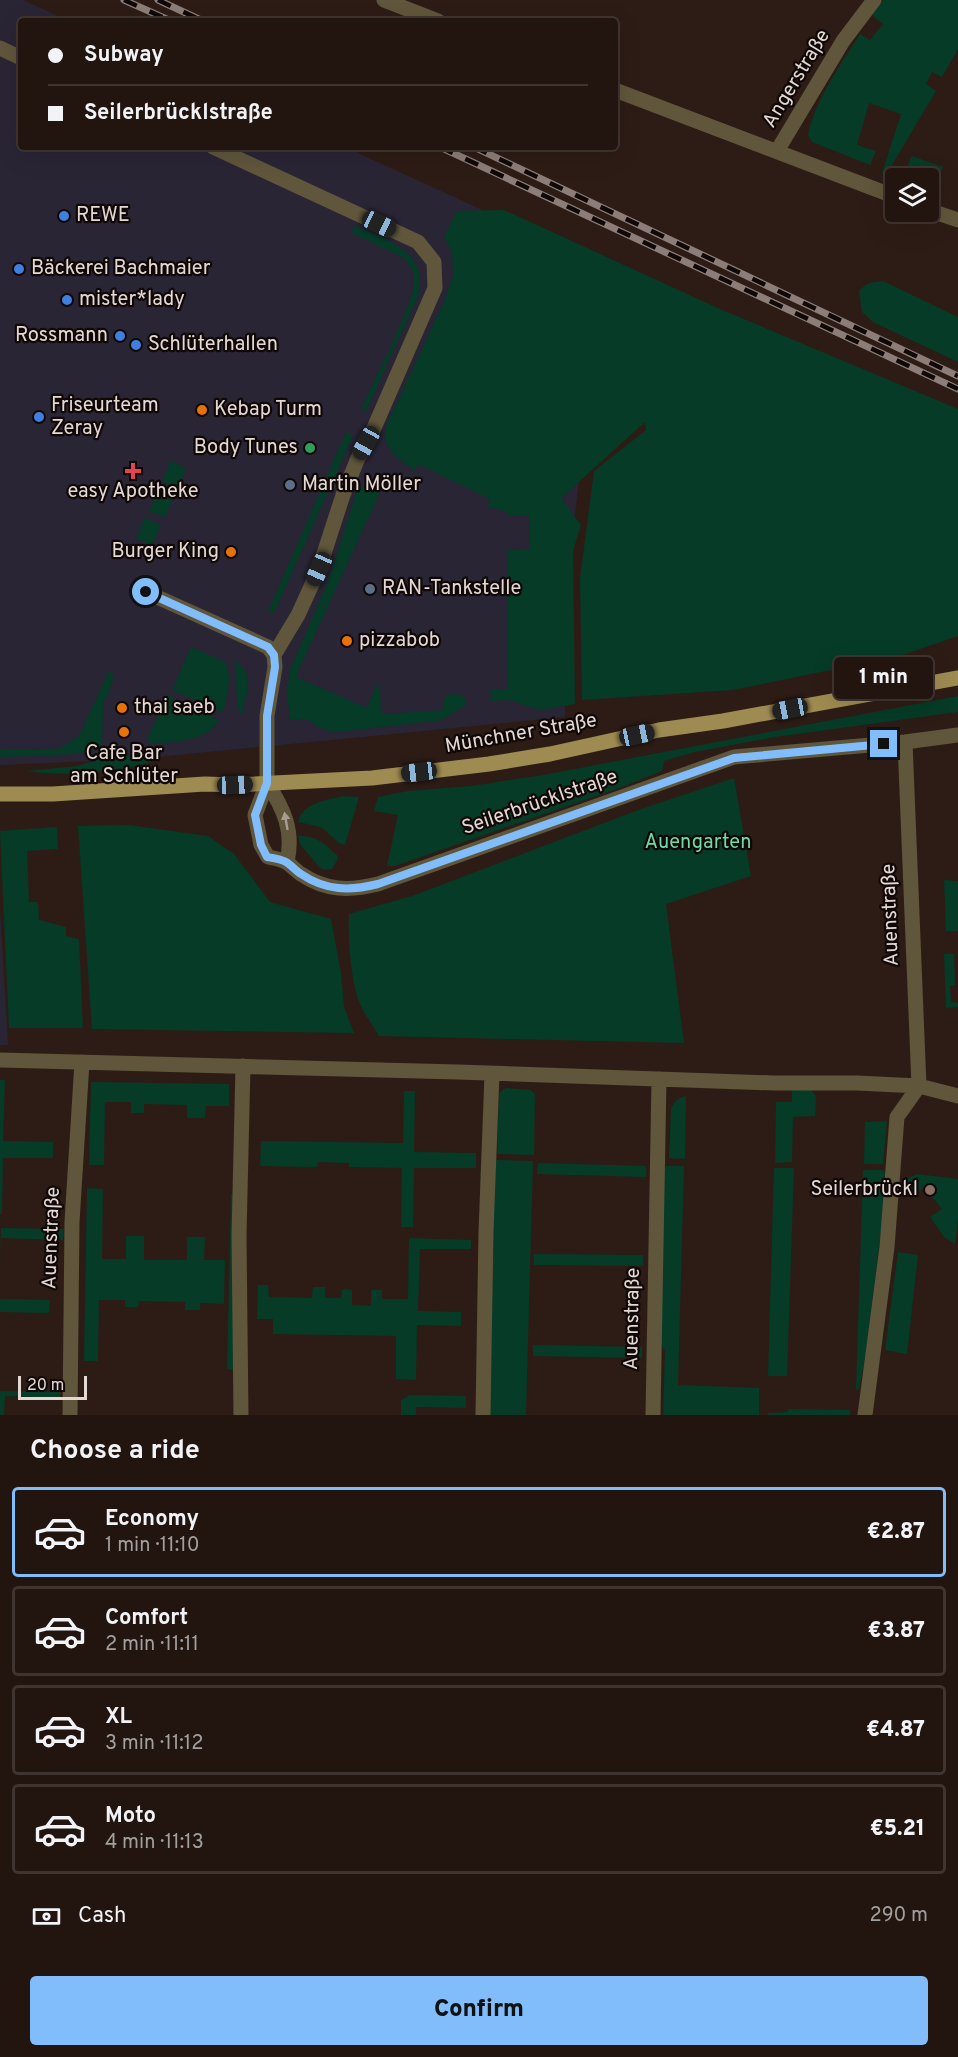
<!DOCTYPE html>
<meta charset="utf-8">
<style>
body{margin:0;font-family:Overpass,sans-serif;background:#2a1e19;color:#f1f3f6;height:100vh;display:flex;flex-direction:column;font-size:22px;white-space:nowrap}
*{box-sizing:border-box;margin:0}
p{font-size:20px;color:#a29f9f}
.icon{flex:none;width:33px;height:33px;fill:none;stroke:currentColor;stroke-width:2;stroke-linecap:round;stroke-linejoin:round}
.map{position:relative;height:1415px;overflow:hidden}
.drawer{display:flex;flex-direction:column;background:#221510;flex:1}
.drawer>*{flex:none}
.guide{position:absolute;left:18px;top:18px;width:600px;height:132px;border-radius:6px;box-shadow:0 6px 24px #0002,0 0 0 2px #3f3430;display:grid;align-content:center;height:132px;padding:0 30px;background:#221510}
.tools{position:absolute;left:885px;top:168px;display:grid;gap:12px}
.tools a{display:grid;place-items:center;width:54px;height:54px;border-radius:6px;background:#221510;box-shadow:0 6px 24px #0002,0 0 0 2px #3f3430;font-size:30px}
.scale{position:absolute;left:18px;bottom:15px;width:69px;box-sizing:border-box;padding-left:6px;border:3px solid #e4d8d4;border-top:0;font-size:16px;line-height:21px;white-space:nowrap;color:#e4d8d4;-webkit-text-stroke:4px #100806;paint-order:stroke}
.end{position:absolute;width:27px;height:27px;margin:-14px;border:8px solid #80bdfa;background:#111;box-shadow:0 0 0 3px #111}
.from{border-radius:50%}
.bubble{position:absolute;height:42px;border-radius:6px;background:#221510;box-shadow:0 6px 24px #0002,0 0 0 2px #3f3430;font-size:20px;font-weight:800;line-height:42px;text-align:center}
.car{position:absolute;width:18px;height:36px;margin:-18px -9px;border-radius:8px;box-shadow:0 0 4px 2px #0007;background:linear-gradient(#222 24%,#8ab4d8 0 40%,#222 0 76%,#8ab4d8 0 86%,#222 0)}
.guide b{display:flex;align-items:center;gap:21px;height:57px;font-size:22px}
.guide b+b{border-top:2px solid #3f3430}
.guide i{width:15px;height:15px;background:#f1f3f6}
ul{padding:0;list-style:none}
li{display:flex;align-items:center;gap:18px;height:90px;margin:0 12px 9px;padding:0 18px;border:3px solid #3f3430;border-radius:6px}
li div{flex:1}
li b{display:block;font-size:22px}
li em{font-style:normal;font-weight:800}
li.active{border-color:#80bdfa}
li>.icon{width:54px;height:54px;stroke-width:1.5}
h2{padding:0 30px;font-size:27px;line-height:72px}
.pay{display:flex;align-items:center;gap:15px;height:66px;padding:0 30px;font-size:22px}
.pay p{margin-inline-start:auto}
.button{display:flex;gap:12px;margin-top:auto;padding:12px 30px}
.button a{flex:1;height:69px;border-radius:6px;background:#80bdfa;color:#111;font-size:24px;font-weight:800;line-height:69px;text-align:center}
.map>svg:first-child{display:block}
.commercial{fill:#292535}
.green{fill:#053b27}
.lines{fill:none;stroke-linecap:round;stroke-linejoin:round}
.minor{stroke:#5f563b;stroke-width:15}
.major{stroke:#9e8b51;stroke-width:15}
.rail-casing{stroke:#8c7d78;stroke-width:7}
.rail{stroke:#100806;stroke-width:4.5;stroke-dasharray:14;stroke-linecap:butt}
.oneway{fill:#a89e8f}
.route{stroke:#80bdfa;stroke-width:8}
.shop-dot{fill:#3f7fe0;stroke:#100806;stroke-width:2}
.food-dot{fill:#e8710a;stroke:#100806;stroke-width:2}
.leisure-dot{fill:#2e9e5b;stroke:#100806;stroke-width:2}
.health-dot{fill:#e0444e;stroke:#100806;stroke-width:2}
.service-dot{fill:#5c6f8a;stroke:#100806;stroke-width:2}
.education-dot{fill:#8d6e63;stroke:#100806;stroke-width:2}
.labels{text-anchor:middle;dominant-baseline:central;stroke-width:4.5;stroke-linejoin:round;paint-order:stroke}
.street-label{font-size:20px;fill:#e4d8d4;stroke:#100806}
.poi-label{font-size:20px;fill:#e4d8d4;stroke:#100806;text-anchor:start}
.park-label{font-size:20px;fill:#6ddaa8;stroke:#100806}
</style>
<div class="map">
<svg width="958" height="1415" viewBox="0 0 958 1415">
<rect width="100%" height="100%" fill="#2d1c15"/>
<path class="commercial" d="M 0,0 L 23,0 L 69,21 L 21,21 L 21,147 L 345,147 L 696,308 L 582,455 L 566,589 L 565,717 L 136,759 L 0,765 Z
M 0,908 L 8,1045 L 0,1045 Z"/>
<path class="green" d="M 883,0 L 958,0 L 958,49 L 942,77 L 932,72 L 926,84 L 936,91 L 886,175 L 882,173 L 901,114 L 869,103 L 857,145 L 876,151 L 870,165 L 812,142 L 808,135 C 816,98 840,66 860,34 L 870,40 L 883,24 L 872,15 Z
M 912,156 L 943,167 L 935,189 L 929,187 L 928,178 L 902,177 Z
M 504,210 L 720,309 L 958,409 L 958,636 L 900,656 L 733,690 L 582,700 L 580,578 L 594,471 L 646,430 L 645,422 L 561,498 L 581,525 L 573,551 L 575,704 L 540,710 L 509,700 L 491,701 L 490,690 L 507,690 L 507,550 L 529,549 L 530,516 L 508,515 L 507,512 L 487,506 L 490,499 L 418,464 L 415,471 C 399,460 379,447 387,424 L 443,304 L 453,276 L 452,252 L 444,237 L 457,211 Z
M 354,226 C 387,240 430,251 418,296 L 366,411 L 361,409 C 371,387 417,297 414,279 C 414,271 409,264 404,258 L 352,233 Z
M 883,281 L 958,317 L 958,362 L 873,322 L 862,312 L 859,290 L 869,283 Z
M 346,432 L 352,435 L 352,438 L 275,611 L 272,613 L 269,609 Z
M 171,461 L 186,468 L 178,489 L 162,482 Z
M 372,485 L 382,488 L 297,674 L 298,678 L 367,708 L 377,685 L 380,686 L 381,714 L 444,710 L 444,698 L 451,694 L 463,695 L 467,704 L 442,720 L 338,732 L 324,730 L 308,720 L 290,719 L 287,694 L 290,670 L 329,579 L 357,490 L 360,488 Z
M 158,490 L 174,496 L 165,517 L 149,511 Z
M 145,518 L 161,525 L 152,545 L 136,539 Z
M 191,647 L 225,662 C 233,675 227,697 223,712 L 172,690 Z
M 234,659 C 256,675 246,692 242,715 C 233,705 239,674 234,659 Z
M 109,671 L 114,674 L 109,693 L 103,702 L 102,748 L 75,754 L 0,757 L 0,749 L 56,750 L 79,736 Z
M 168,695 L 219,720 C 216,724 213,728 209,731 C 198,740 162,745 148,742 L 147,739 Z
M 958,696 L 958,712 L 775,737 L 695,752 L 664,761 L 662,771 L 622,787 L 395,866 L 387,866 L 398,815 L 374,811 L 378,797 L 408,791 L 471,786 L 543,775 Z
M 110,756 C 124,755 139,754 152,762 C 112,773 68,777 27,771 L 77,766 Z
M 734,778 L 751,876 L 666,904 L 684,1043 L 379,1036 C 372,1024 362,1011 358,999 C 350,972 348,941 349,914 L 415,895 L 641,809 Z
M 343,796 L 359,797 L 345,845 L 339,843 L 321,827 L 298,822 C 302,803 327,800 343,796 Z
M 129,825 L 208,836 L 234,854 L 270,902 L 331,919 L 341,973 L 344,1007 L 354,1033 L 92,1029 L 78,826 Z
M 57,827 L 58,849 L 27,851 L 29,902 L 38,902 L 39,920 L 66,927 L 66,936 L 79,939 L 83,1028 L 9,1028 L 0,831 Z
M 298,836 C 318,836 322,842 337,855 L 338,859 L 332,869 L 324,870 L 321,869 L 300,844 Z
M 944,880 L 958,881 L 958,931 L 946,931 Z
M 954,954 L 955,985 L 950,986 L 951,1002 L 958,1003 L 958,1007 L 946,1008 L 944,954 Z
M 0,1080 L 5,1080 L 3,1141 L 53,1142 L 53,1158 L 3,1158 L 2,1214 L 0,1214 Z
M 91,1082 L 229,1084 L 229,1106 L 206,1106 L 205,1118 L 187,1118 L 187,1105 L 144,1104 L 144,1113 L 131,1113 L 131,1102 L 105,1102 L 104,1165 L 89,1165 Z
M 506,1088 L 530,1090 L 535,1094 L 534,1155 L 497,1154 L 499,1096 L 500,1092 Z
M 792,1090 L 811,1090 L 816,1096 L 815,1116 L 793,1117 L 792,1162 L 775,1163 L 776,1102 L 792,1102 Z
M 404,1091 L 415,1091 L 414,1152 L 476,1153 L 476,1168 L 414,1168 L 413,1227 L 401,1227 L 402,1168 L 349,1167 L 349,1163 L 318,1162 L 317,1167 L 260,1166 L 261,1141 L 403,1143 Z
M 686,1096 L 685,1159 L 669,1158 L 671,1109 C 674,1101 678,1098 686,1096 Z
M 887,1121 L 883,1164 L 864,1164 L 865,1122 Z
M 497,1160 L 533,1161 L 526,1415 L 489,1415 L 494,1161 Z
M 538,1163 L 646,1166 L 646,1177 L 537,1174 Z
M 664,1166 L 684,1166 L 678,1385 L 759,1388 L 759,1415 L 663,1415 L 665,1350 L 660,1345 Z
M 774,1168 L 794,1168 L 787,1376 L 768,1376 Z
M 863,1170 L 883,1170 L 888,1173 L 866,1354 L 859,1389 L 856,1390 Z
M 917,1174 L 958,1179 L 958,1218 L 955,1244 L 944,1237 L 930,1217 L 942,1209 L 924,1187 L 914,1196 L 908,1188 L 908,1178 Z
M 87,1188 L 103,1189 L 102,1259 L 126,1259 L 126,1236 L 144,1236 L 144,1260 L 187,1260 L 187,1237 L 205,1237 L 204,1260 L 225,1260 L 224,1304 L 200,1303 L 200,1310 L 185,1310 L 185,1302 L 139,1301 L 138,1307 L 125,1307 L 125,1300 L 99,1300 L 98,1361 L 84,1361 Z
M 231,1194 L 237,1194 L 234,1370 L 227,1369 Z
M 1,1228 L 64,1229 L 63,1240 L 1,1238 L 0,1263 Z
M 409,1238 L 471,1240 L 471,1249 L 420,1249 L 418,1311 L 461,1312 L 461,1326 L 417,1325 L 416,1380 L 396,1379 L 396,1336 L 273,1334 L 273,1319 L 257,1319 L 258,1285 L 268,1285 L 269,1297 L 312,1298 L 313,1287 L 325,1287 L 325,1298 L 341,1298 L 342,1289 L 352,1290 L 352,1305 L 371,1306 L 371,1290 L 382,1290 L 382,1299 L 408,1299 Z
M 898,1252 L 918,1255 L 907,1354 L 885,1350 Z
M 534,1254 L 643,1255 L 643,1266 L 534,1265 Z
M 0,1299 L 50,1300 L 49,1313 L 0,1312 Z
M 533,1345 L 642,1347 L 642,1358 L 533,1356 Z
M 0,1391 L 60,1392 L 60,1398 L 5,1396 L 4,1415 L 0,1415 Z
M 410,1395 L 466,1396 L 466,1408 L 416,1407 L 416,1415 L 401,1415 L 401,1400 Z
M 789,1409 L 850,1410 L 850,1415 L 768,1415 L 768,1413 L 787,1412 Z"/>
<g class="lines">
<path class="minor" d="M 384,0 L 438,21
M 0,48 L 21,58
M 615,90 L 896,197
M 213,147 L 418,242 L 434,262 L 435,288 L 374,428 L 358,458 L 343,495 L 319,569 L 298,615 L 274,655
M 777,151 L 843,41 L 874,0
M 928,210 L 958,220
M 146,592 L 268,647 L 274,655 L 275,667 L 267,716 L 267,783 L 255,815 L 261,845 L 268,857 C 273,858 281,859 286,862 C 291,865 296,871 301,874 C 326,891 350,891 378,884 L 734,757 L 905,742 L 958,735
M 267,783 C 284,809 294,831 287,862
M 0,1060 L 458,1072 L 774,1083 L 857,1083 L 919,1086 L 958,1096
M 70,1415 L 72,1222 L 82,1062
M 241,1415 L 239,1236 L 243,1066
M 483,1415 L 486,1232 L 492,1074
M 653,1415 L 659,1079
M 865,1415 L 887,1247 L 897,1117 L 919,1086 L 905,742"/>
<path class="major" d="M 0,794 L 53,794 L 205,784 L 235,785 L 372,778 L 489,764 L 550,754 L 659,730 L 723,721 L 958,678"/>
<defs>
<path id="rail" d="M 124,0 L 171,21
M 158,0 L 203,21
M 440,147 L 958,389
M 474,147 L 958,376"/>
</defs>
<use href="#rail" class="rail-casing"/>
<use href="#rail" class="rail"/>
</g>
<defs><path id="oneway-solid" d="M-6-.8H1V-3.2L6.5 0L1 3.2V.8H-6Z" transform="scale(1.5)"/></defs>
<use class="oneway" href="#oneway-solid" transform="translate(286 821) rotate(-100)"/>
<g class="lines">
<path class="route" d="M 146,592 L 268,647 L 274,655 L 275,667 L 267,716 L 267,783 L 255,815 L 261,845 L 267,857 C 273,858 281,859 286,862 C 291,865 296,871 301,874 C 326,891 350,891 378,884 L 734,758 L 884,744"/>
</g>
<g class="shop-dot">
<circle cx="64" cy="216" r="6"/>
<circle cx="19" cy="269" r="6"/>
<circle cx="67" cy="300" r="6"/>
<circle cx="120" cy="336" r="6"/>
<circle cx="136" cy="345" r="6"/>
<circle cx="39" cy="417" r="6"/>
</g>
<g class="food-dot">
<circle cx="202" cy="410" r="6"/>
<circle cx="231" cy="552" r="6"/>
<circle cx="347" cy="641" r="6"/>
<circle cx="122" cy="708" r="6"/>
<circle cx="124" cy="732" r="6"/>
</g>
<circle class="leisure-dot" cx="310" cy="448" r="6"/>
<path class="health-dot" d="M130 462h6v6h6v6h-6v6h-6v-6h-6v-6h6z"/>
<g class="service-dot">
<circle cx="290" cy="485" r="6"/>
<circle cx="370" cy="589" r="6"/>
</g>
<circle class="education-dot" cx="930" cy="1190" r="6"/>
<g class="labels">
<g class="street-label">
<text transform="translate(797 79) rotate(-59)">Angerstraße</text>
<text transform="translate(521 734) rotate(-10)">Münchner Straße</text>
<text transform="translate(540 803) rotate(-19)">Seilerbrücklstraße</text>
<text transform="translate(891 915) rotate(-92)">Auenstraße</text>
<text transform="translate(52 1238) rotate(-88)">Auenstraße</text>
<text transform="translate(633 1319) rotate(-89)">Auenstraße</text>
</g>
<g class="poi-label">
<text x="76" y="216">REWE</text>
<text x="31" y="269">Bäckerei Bachmaier</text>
<text x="79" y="300">mister*lady</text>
<text x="108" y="336" text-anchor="end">Rossmann</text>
<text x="148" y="345">Schlüterhallen</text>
<text x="51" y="406">Friseurteam<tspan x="51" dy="23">Zeray</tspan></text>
<text x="214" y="410">Kebap Turm</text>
<text x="298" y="448" text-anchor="end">Body Tunes</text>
<text x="302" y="485">Martin Möller</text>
<text x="133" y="492" text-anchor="middle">easy Apotheke</text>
<text x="219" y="552" text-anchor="end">Burger King</text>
<text x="382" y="589">RAN-Tankstelle</text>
<text x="359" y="641">pizzabob</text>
<text x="134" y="708">thai saeb</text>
<text x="124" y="754" text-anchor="middle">Cafe Bar<tspan x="124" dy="23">am Schlüter</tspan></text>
<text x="918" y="1190" text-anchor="end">Seilerbrückl</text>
</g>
<g class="park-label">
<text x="698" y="843">Auengarten</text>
</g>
</g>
</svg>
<div class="tools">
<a><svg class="icon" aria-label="layers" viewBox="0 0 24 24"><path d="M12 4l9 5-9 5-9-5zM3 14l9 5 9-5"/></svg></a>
</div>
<div class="scale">20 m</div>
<i class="end from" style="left:146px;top:592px"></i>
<i class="end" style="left:884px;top:744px"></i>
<div class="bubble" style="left:834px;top:657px;width:99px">1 min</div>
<i class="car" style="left:379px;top:224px;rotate:115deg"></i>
<i class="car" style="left:366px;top:443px;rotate:209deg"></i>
<i class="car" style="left:319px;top:569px;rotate:204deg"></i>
<i class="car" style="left:790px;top:709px;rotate:259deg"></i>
<i class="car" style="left:637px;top:735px;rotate:78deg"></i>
<i class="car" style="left:419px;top:772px;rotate:263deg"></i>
<i class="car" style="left:235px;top:785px;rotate:88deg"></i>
<div class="guide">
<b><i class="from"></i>Subway</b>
<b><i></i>Seilerbrücklstraße</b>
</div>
</div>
<section class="drawer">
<h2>Choose a ride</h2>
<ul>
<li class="active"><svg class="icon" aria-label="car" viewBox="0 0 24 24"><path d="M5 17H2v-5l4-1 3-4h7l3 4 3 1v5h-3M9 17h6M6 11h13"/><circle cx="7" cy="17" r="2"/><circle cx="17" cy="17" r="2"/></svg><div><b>Economy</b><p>1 min · 11:10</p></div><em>€2.87</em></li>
<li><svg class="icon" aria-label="car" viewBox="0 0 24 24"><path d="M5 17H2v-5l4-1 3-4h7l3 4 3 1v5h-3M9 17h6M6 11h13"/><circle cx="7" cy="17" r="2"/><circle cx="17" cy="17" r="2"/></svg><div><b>Comfort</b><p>2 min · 11:11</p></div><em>€3.87</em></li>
<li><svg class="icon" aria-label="car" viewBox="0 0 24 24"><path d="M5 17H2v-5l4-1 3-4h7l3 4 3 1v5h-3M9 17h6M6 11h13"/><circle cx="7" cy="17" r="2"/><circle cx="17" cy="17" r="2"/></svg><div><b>XL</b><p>3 min · 11:12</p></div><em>€4.87</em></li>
<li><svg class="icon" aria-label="car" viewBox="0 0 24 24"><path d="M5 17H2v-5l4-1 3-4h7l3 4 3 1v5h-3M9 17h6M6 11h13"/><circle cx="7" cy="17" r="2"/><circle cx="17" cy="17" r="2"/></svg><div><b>Moto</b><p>4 min · 11:13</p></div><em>€5.21</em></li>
</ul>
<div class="pay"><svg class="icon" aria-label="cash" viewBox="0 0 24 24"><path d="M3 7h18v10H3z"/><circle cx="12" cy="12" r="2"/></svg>Cash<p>290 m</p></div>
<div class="button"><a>Confirm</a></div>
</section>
